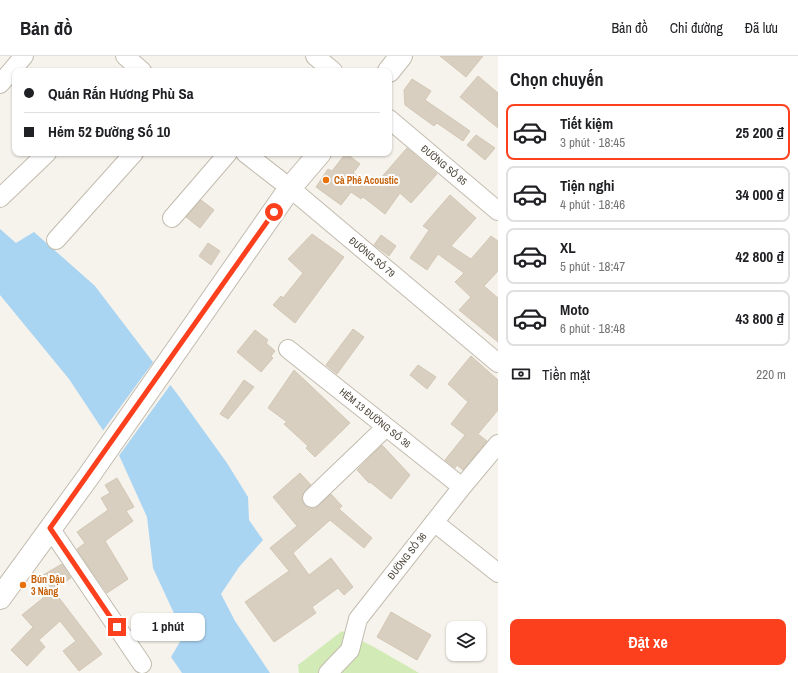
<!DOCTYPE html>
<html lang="vi">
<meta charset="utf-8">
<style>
body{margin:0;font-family:"Archivo Narrow",sans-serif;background:#f2f2f2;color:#202124;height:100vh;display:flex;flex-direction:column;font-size:15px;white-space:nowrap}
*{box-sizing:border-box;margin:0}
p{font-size:13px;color:#757577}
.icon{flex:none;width:22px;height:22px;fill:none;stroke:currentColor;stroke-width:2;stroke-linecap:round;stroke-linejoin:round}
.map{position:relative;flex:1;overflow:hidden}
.sheet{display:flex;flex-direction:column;background:#fff;width:300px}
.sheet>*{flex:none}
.top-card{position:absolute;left:12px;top:12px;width:380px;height:88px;border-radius:8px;box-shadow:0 1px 3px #0004;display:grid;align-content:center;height:88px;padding:0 12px;background:#fff}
.controls{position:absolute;left:446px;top:565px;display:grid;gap:8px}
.controls a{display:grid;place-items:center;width:40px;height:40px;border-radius:8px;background:#fff;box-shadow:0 1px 3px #0004;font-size:20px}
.end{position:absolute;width:18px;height:18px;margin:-9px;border:5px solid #fc3f1d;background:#fff;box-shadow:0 0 0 2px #fff}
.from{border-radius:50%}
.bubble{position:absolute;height:28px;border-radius:8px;background:#fff;box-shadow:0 1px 3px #0004;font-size:13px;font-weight:700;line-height:28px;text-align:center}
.top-card b{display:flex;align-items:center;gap:14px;height:38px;font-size:15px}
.top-card b+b{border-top:1px solid #e0e0e0}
.top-card i{width:10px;height:10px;background:#202124}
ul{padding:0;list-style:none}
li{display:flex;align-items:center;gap:12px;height:56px;margin:0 8px 6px;padding:0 4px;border:2px solid #e0e0e0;border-radius:8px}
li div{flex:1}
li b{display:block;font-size:15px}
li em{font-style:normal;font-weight:700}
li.on{border-color:#fc3f1d}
li>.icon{width:36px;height:36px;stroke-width:1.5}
h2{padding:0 12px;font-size:18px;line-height:48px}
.pay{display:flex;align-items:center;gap:10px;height:44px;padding:0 12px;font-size:15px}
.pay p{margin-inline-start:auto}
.cta{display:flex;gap:8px;margin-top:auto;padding:8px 12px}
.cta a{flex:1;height:46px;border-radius:8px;background:#fc3f1d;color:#fff;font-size:16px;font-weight:700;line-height:46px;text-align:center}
header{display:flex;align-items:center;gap:24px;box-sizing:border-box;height:56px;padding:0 20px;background:#fff;border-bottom:1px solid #e0e0e0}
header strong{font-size:19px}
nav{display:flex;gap:22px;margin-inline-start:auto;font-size:14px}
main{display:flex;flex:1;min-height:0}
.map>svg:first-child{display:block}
.green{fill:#d2eab5}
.water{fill:#a9d4f2}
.pier{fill:#f6f3ec}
.building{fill:#d8cfc1;stroke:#d3c7b4}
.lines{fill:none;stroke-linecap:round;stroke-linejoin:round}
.minor-casing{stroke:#c2bbae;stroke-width:20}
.tertiary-casing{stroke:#c2bbae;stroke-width:24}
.minor{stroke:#fff;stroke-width:18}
.tertiary{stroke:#fff;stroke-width:22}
.route{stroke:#fc3f1d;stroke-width:5}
.food-dot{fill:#e8710a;stroke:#fff;stroke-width:1.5}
.labels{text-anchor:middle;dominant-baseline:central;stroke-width:4;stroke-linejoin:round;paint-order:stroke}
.street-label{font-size:10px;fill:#4b4439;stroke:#fff}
.food-label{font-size:10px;font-weight:bold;fill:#c56008;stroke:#fff;text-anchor:start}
</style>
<header>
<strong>Bản đồ</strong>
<nav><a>Bản đồ</a><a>Chỉ đường</a><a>Đã lưu</a></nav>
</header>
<main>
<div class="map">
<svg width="498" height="617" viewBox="0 0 498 617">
<rect width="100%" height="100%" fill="#f6f3ec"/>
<path class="green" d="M 342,575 L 374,591 L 419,617 L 299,617 L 298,609 Z"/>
<path class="water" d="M 0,173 L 16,187 L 34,176 L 95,230 L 178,339 L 227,407 L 248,441 L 249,464 L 263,484 L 239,511 L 221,538 L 235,565 L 270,617 L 182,617 L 171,601 L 184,579 L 153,512 L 147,461 L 118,397 L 69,323 L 0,239 Z"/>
<path class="pier" d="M 154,305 L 171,328 L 118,401 L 102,376 Z"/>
<path class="building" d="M 440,0 L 483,0 L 466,21 Z
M 478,20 L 498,37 L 498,72 L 460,41 Z
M 412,23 L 431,35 L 425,44 L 470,75 L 463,85 L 437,67 L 434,70 L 405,49 L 404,34 Z
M 476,79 L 495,92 L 485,104 L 467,89 Z
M 407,92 L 437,118 L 411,147 L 400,137 L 385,158 L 363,141 L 361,143 L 351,136 L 341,149 L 316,131 L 328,113 L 332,115 L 346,97 L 360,108 L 353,117 L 373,131 Z
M 450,139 L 476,162 L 451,190 L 471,203 L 491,180 L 498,185 L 498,215 L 484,230 L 498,242 L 498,286 L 459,254 L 471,241 L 455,226 L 464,217 L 438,198 L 427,214 L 410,202 L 429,174 L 423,170 Z
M 201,144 L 214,154 L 200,172 L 186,161 Z
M 312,178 L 344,201 L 295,267 L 273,249 L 281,240 L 283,242 L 303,217 L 288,203 Z
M 381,179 L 396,190 L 389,200 L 374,189 Z
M 208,187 L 220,195 L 211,209 L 199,200 Z
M 353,273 L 364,281 L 337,318 L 326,309 Z
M 255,274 L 268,284 L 266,287 L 275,295 L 271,300 L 273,302 L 261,316 L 237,296 Z
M 471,300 L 498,324 L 498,354 L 478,378 L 487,385 L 463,414 L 457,409 L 455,412 L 445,404 L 465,379 L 451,368 L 468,346 L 448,328 Z
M 418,309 L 436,321 L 427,333 L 410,319 Z
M 294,314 L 350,367 L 315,401 L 306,392 L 308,390 L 284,368 L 287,366 L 268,352 Z
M 244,324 L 254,331 L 228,363 L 220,358 Z
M 382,389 L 410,419 L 391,443 L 370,426 L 369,427 L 357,414 Z
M 300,417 L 311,429 L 302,439 L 302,444 L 305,450 L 309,452 L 315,452 L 331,438 L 342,450 L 339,453 L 372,482 L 364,492 L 330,464 L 293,497 L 309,519 L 331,502 L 353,531 L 344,539 L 338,532 L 312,551 L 316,557 L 274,586 L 245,546 L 289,515 L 270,492 L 297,470 L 273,441 Z
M 117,422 L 134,451 L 126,455 L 133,465 L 105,485 L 128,523 L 107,537 L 79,497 L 77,493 L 85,487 L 77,476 L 108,454 L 101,442 L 110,437 L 105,429 Z
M 62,508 L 71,522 L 52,534 L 43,519 Z
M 53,534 L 102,598 L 79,615 L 63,595 L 76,585 L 60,565 L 39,584 L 45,591 L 27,610 L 11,594 L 33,571 L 22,559 Z
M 391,556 L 431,579 L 417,604 L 377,581 Z"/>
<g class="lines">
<defs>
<path id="minor" d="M 125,0 L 142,15
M 315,0 L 333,15
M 0,28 L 24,0
M 389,63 L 498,155
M 245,97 L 290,132 L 498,307
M 0,142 L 47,97
M 172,162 L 228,97
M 56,184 L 134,97
M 288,293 L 462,431
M 312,442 L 386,371
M 434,466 L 498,517
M 50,472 L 142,608
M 328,617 L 350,594 L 358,563 L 462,431 L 498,388"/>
<path id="tertiary" d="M 389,15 L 401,0
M 0,542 L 88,421 L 290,132 L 320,97"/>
</defs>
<use href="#minor" class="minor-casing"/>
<use href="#tertiary" class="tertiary-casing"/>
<use href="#minor" class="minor"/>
<use href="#tertiary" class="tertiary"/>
</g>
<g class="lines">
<path class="route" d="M 117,571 L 50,472 L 274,156"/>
</g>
<g class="food-dot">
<circle cx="326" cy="124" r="4"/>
<circle cx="23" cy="529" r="4"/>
</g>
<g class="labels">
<g class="street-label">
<text transform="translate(444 109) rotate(40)">ĐƯỜNG SỐ 85</text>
<text transform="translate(372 201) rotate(40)">ĐƯỜNG SỐ 79</text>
<text transform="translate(375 362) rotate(39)">HẺM 13 ĐƯỜNG SỐ 36</text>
<text transform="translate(407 500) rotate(-52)">ĐƯỜNG SỐ 36</text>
</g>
<g class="food-label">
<text x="334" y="124">Cà Phê Acoustic</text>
<text x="31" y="523">Bún Đậu<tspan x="31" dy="12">3 Nàng</tspan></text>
</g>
</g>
</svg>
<div class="controls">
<a><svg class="icon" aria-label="layers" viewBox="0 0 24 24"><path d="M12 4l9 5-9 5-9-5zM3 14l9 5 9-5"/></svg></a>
</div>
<i class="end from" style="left:274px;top:156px"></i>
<i class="end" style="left:117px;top:571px"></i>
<div class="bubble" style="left:131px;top:557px;width:74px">1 phút</div>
<div class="top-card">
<b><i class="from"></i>Quán Rắn Hương Phù Sa</b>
<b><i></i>Hẻm 52 Đường Số 10</b>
</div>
</div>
<section class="sheet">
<h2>Chọn chuyến</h2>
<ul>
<li class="on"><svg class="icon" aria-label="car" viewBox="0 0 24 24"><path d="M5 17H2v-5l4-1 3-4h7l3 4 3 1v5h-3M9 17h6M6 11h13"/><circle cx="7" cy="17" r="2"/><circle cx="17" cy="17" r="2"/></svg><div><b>Tiết kiệm</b><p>3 phút · 18:45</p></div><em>25 200 ₫</em></li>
<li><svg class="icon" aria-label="car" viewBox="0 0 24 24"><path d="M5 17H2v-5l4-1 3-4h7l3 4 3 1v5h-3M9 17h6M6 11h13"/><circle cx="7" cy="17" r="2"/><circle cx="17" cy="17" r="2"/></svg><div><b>Tiện nghi</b><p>4 phút · 18:46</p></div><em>34 000 ₫</em></li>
<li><svg class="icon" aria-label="car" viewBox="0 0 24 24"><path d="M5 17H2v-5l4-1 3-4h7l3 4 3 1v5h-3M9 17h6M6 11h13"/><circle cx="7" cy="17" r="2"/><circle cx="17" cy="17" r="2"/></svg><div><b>XL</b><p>5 phút · 18:47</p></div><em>42 800 ₫</em></li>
<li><svg class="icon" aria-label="car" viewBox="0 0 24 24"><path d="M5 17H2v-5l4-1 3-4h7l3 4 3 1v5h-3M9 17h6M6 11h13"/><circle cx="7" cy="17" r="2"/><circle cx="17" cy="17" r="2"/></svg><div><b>Moto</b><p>6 phút · 18:48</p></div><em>43 800 ₫</em></li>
</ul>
<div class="pay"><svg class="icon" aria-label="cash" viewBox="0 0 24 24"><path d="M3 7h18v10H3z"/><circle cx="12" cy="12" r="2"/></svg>Tiền mặt<p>220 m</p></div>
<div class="cta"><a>Đặt xe</a></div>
</section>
</main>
